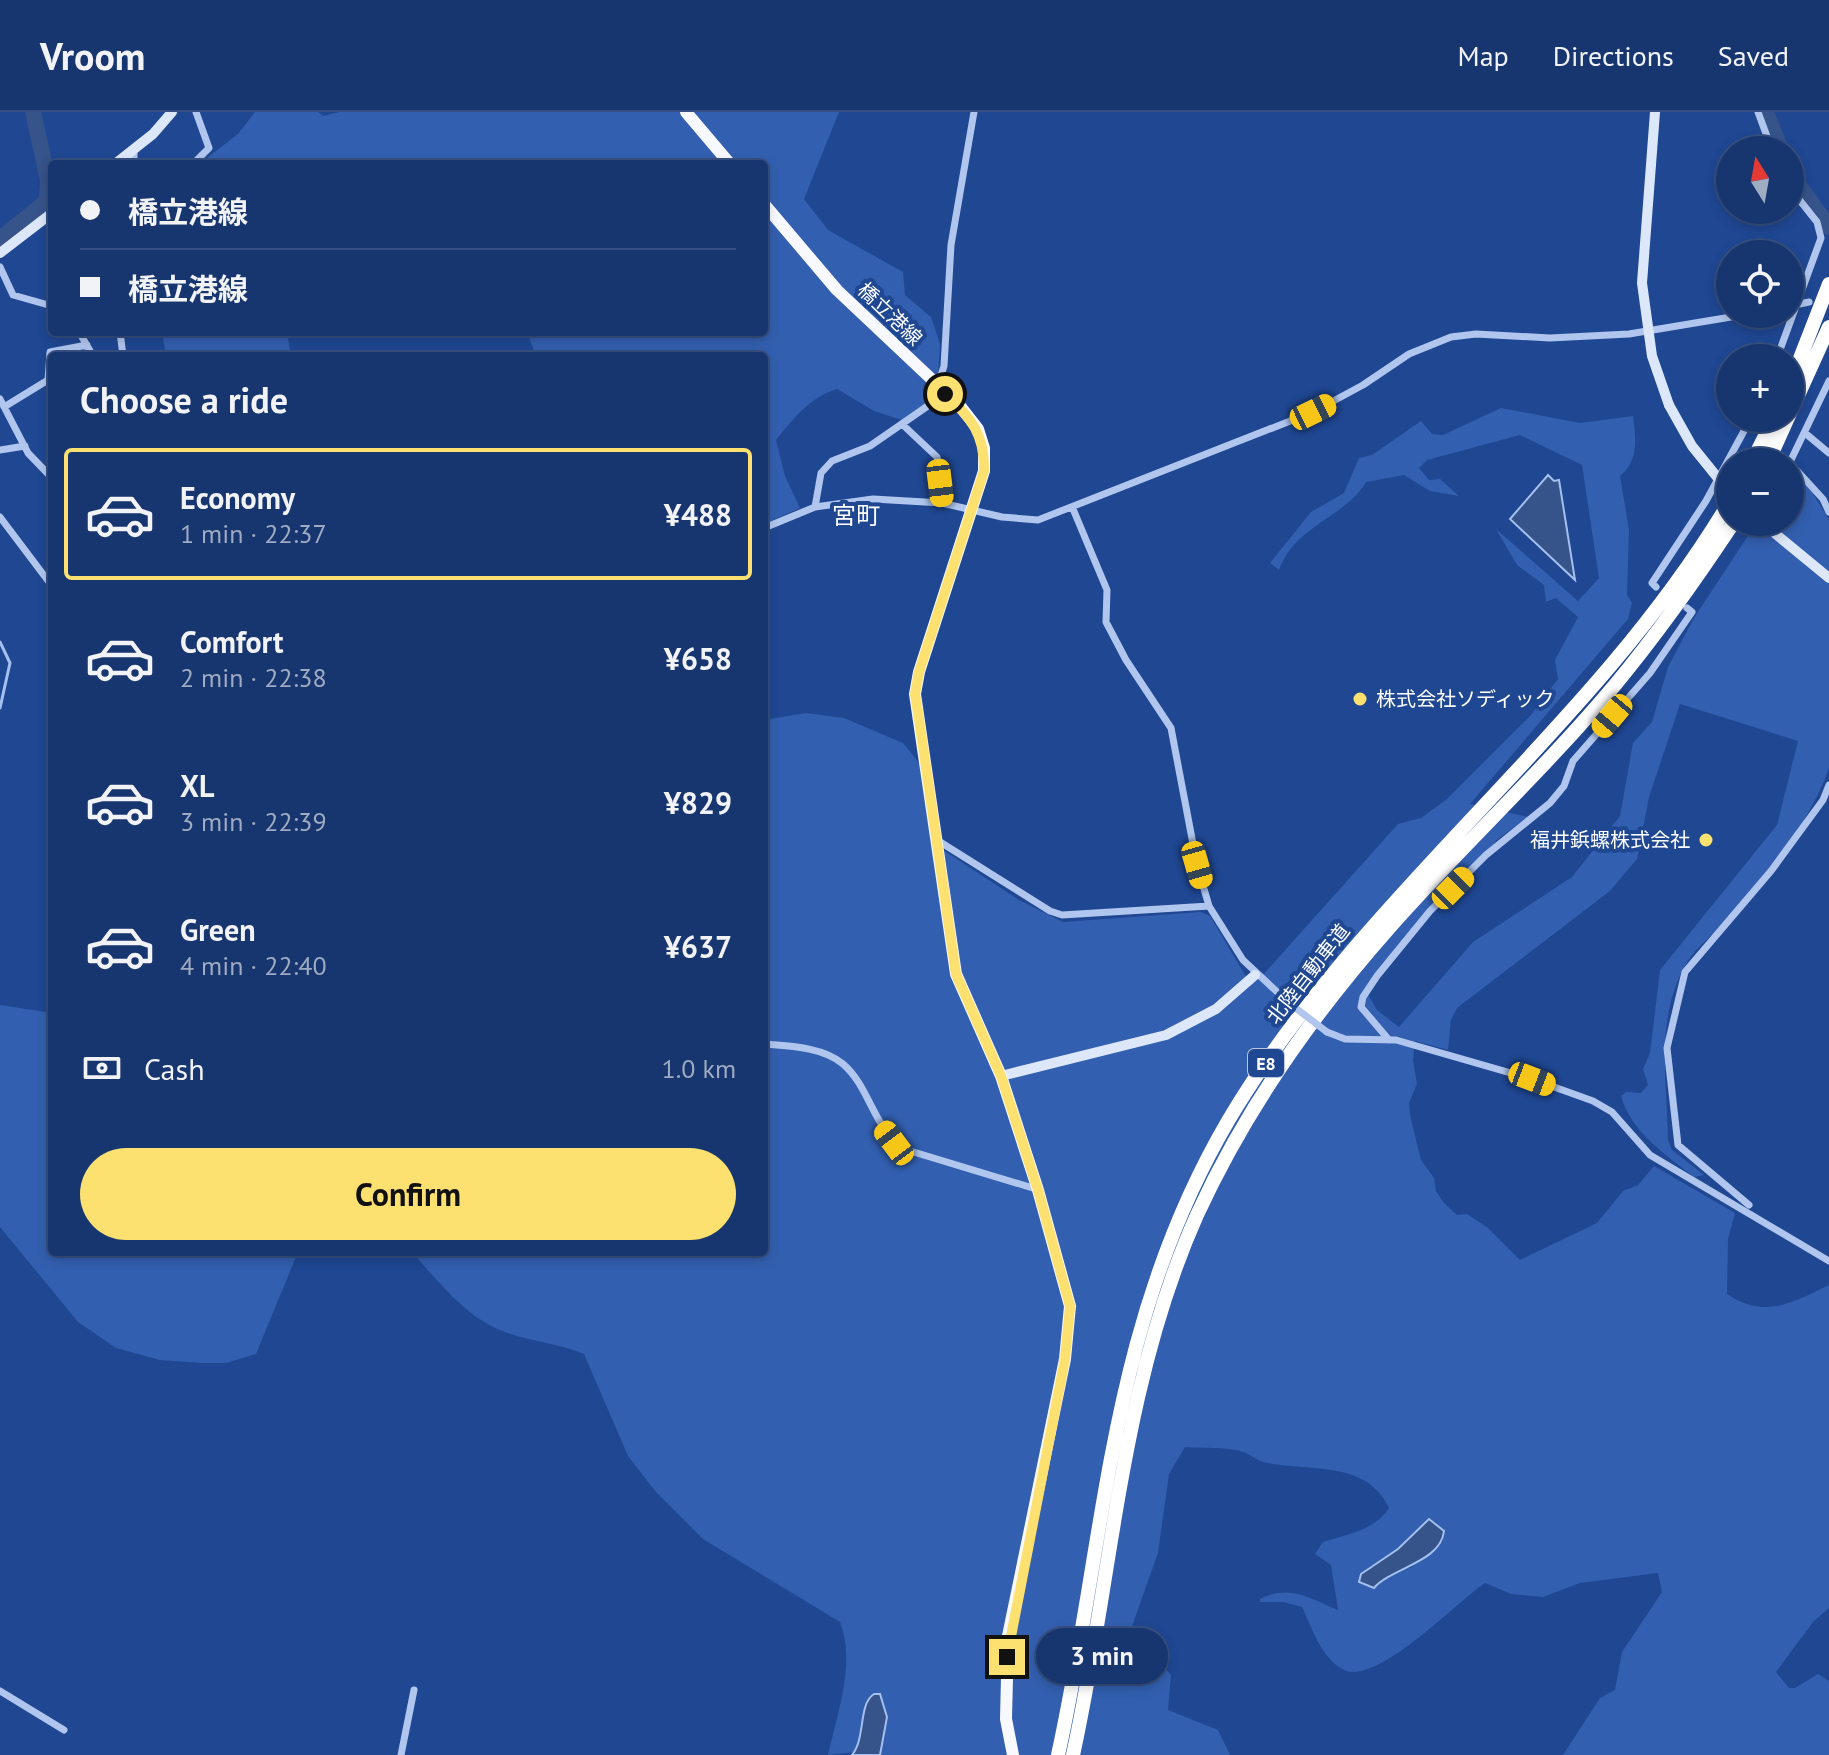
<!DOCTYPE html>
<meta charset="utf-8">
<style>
body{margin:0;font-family:"PT Sans","Noto Sans JP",sans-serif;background:#203d73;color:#f1f3f6;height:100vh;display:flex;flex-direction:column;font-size:30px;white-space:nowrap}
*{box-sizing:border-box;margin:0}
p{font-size:26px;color:#9eabc2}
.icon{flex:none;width:44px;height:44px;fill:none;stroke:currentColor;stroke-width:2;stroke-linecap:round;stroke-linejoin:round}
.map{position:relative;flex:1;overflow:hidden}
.details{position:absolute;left:48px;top:240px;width:720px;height:904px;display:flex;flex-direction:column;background:#17356e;border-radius:8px;box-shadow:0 4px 12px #0003,0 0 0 2px #365081}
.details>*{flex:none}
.banner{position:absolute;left:48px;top:48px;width:720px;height:176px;border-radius:8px;box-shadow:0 4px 12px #0003,0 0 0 2px #365081;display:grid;align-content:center;height:176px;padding:0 32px;background:#17356e}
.needle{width:52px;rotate:349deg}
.buttons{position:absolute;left:1716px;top:24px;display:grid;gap:16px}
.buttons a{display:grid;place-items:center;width:88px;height:88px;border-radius:50%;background:#17356e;box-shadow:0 4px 12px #0003,0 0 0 2px #365081;font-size:40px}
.end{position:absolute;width:36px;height:36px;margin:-18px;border:10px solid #fce070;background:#111;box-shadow:0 0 0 4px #111}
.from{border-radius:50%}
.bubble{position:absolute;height:56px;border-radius:28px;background:#17356e;box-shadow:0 4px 12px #0003,0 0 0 2px #365081;font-size:26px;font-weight:700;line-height:56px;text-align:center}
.car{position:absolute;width:24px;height:48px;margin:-24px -12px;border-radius:10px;box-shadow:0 0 6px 2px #0007;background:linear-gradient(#f5c518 24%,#345 0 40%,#f5c518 0 76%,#345 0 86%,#f5c518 0)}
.banner b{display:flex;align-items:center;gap:28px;height:76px;font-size:30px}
.banner b+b{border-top:2px solid #365081}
.banner i{width:20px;height:20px;background:#f1f3f6}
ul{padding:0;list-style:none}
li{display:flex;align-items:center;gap:24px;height:132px;margin:0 16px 12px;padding:0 16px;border:4px solid transparent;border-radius:8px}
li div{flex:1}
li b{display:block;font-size:30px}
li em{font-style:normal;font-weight:700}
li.active{border-color:#fce070}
li>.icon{width:72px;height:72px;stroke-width:1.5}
h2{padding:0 32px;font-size:36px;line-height:96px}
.pay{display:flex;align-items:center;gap:20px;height:88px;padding:0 32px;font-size:30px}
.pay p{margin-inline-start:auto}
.primary-button{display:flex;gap:16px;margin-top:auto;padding:16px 32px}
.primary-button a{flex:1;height:92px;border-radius:48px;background:#fce070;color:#111;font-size:32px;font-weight:700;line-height:92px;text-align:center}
header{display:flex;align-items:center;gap:48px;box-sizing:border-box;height:112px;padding:0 40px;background:#17356e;border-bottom:2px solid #365081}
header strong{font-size:38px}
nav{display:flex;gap:44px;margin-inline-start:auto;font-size:28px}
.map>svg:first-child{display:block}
.green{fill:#325faf;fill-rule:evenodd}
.water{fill:#36538a;stroke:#a3c0ef;stroke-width:2}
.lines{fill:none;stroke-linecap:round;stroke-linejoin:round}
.stream{stroke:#a3c0ef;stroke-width:3}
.river{stroke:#36538a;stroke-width:16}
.street{stroke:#b0c6ee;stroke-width:7}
.secondary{stroke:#dde7fa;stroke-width:10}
.primary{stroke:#f7f9ff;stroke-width:12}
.highway{stroke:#fff;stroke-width:14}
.street-bridge{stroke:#b0c6ee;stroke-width:7}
.secondary-bridge{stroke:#dde7fa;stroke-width:10}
.route{stroke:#fce070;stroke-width:10}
.poi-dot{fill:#fce070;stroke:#1f4792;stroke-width:3}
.labels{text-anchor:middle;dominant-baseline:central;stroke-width:8;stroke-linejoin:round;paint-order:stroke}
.shield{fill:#1f4792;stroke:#bcc8de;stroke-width:2}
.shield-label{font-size:18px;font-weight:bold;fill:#fff}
.street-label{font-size:20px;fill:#fff;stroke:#1f4792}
.poi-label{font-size:20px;fill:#fff;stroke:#1f4792;text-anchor:start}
.quarter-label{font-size:24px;fill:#fff;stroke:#1f4792}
</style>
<header>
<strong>Vroom</strong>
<nav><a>Map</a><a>Directions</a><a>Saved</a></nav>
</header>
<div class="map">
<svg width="1829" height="1643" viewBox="0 0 1829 1643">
<rect width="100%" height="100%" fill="#1f4792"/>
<path class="green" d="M 255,0 L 318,0 L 323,4 L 339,0 L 839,0 L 804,87 L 828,118 L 903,160 L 905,183 L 931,205 L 940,232 L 937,284 L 902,308 L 874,299 L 837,277 C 810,285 793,307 776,328 L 785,364 L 800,396 L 764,412 L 764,244 L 536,244 L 527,220 L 764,220 L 764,52 L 199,52 L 238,22 Z
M 162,220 L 287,220 L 291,244 L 166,244 Z
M 1501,296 L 1580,311 L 1633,304 C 1636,328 1639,348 1620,364 L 1629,418 L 1627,483 L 1632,491 L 1628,507 L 1470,692 L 1528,705 L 1498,727 L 1365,877 L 1377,898 L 1399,915 L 1473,830 L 1572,765 L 1620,704 L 1633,631 L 1652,610 L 1668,555 L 1694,506 L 1757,410 L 1790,410 L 1790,357 L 1809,375 L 1829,408 L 1829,656 C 1809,714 1765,762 1726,808 C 1712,824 1692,838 1682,859 C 1656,913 1667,970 1668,1028 L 1672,1038 L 1704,1063 L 1694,1065 C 1666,1043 1631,1020 1621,984 L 1626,980 L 1641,981 L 1648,973 L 1643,957 L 1650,941 L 1660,858 L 1777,713 L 1798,629 L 1680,592 L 1649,685 L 1637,747 L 1610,779 L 1457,896 L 1451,908 L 1448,938 L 1415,929 L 1413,948 L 1417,972 L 1409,991 L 1410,1003 L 1421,1048 L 1434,1066 L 1436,1079 L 1444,1091 L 1457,1103 L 1467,1102 L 1488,1116 L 1520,1148 L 1597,1111 L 1623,1079 L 1638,1073 L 1654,1054 L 1735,1101 L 1728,1127 L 1727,1182 C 1764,1207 1792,1191 1829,1173 L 1829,1496 L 1813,1510 L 1776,1560 L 1789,1576 L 1795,1576 L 1818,1562 L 1829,1569 L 1829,1643 L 1563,1643 L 1600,1586 L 1615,1578 L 1622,1540 L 1662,1480 L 1658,1461 L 1580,1471 L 1543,1485 L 1511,1482 L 1485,1471 C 1457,1489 1375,1577 1342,1557 C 1321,1545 1312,1516 1302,1495 L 1283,1490 L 1260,1490 L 1260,1487 C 1290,1472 1309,1486 1338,1498 L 1331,1453 L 1315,1442 L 1323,1430 C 1347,1422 1374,1419 1389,1396 C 1367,1347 1307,1360 1263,1350 C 1257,1348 1252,1344 1246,1341 C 1230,1334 1203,1337 1185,1335 L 1169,1362 L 1158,1441 L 1131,1517 L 1171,1563 L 1168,1598 L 1218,1618 L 1230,1643 L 880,1643 L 887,1605 L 867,1588 L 864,1616 L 855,1640 L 828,1643 C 837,1602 856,1551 840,1510 L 703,1427 L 656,1380 L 628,1344 L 584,1242 C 556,1230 525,1229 500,1218 C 465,1204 436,1167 412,1140 L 764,1140 L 764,608 L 806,601 L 844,606 L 903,631 L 919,651 L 931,730 L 1019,788 L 1063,810 L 1201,800 L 1210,804 L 1245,863 L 1250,866 L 1262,864 L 1398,712 L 1421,706 L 1447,687 L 1530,604 L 1558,567 L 1555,548 L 1578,505 L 1556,486 L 1546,490 L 1544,473 L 1517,453 L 1496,417 L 1578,489 L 1599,466 L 1582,353 L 1520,323 L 1427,348 L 1419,356 L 1429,368 L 1440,367 L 1459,384 L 1430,379 L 1404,363 L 1366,370 C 1345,406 1295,413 1279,458 L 1270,451 L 1311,400 L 1344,381 L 1359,346 L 1372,343 L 1421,309 L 1432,322 L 1443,323 ZM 1431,1407 L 1443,1418 L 1442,1428 L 1412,1455 L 1388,1463 L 1374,1476 L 1359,1470 L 1361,1462 L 1398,1437 Z
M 0,893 L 52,901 L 52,1140 L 298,1140 L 256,1242 L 226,1251 L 202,1251 L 160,1248 L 116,1236 L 78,1210 L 0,1115 Z"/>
<path class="water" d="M 1548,363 L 1554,369 L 1559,368 L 1575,468 L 1510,407 Z
M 1429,1407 L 1444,1419 C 1441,1450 1391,1456 1374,1476 L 1359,1470 L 1361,1462 L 1398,1437 Z
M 874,1582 L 880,1582 L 887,1605 L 880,1643 L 852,1643 C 866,1626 858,1592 874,1582 Z"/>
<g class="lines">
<path class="stream" d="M 0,530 L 10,551 L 0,596"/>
<path class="river" d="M 1766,0 L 1781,38
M 1790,61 L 1829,115
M 0,127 L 47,89 L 48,68 L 33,0"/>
<path class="street" d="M 1758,0 L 1772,38
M 134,38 L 134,52
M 193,52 L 209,36 L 196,0
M 0,155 L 13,183 L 52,194
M 1790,194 L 1809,190
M 87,220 L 82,225 L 93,244
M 120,220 L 123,244
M 1777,246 L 1821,126 L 1817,110 L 1790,76
M 48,268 L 50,240 L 87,233
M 938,273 L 944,254 L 951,133 L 974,0
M 0,287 L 28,341 L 52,366
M 4,295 L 48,268
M 903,313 L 937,345 L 942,391
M 1805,321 L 1829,341
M 0,338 L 25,334
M 1790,350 L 1829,269
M 1790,351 L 1823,387 L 1829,400
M 815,395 L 821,361 L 832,349 L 870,334 L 945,282
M 1073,397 L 1107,478 L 1106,510 L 1126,548 L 1171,616 L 1197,753 L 1209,794 L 1243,848 L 1289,891
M 0,405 L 52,474
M 764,416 L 815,395 L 873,387 L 942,391 L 1002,405 L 1038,408 L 1313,300 L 1363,273 L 1409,242 L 1451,225 L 1476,222 L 1550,226 L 1629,222 L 1749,202
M 1656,475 L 1652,471 L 1706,389 L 1751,306
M 937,728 L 1050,799 L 1062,803 L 1209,794
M 1327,920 L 1345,927 L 1396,928 L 1532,967 L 1593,989 L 1612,1000 L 1650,1043 L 1829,1149
M 1389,928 L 1361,895 L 1363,885 L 1377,864 L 1430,799 L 1486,743 L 1550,691 L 1564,674 L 1573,649 L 1650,561 L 1692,500 L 1687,496
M 764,932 C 789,934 823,935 843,952 C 871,976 873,1019 907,1038 L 1036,1077
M 1749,1093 L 1678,1033 L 1667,936 L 1685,860 L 1771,759 L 1823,688 L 1829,673
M 0,1579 L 64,1618
M 401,1643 L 414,1578"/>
<path class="secondary" d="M 1655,0 L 1642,171 L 1652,244 L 1669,293
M 115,52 L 153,22 L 172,0
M 0,141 L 52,101
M 1761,410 L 1829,466
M 1001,964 L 1166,923 L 1216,897 L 1255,863"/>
<path class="primary" d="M 686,0 L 730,52
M 764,92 L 837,178 L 960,294 L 978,317 L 984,336 L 984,359 L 919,560 L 915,582 L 956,862 L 1001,964 L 1038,1078 L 1070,1194 L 1065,1247 L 1008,1524 L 1006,1607 L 1013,1643"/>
<path class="highway" d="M 1790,272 L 1829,172
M 1752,350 L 1774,306
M 1768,350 L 1829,215
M 1058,1643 C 1107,1420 1108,1214 1228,1009 C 1365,778 1593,620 1730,389
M 1073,1643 C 1113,1461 1120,1275 1197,1103 C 1245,998 1312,903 1389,816 C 1462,733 1544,658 1615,573 C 1658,521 1697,466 1734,410"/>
<path class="street-bridge" d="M 1289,891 L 1327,920"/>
<path class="secondary-bridge" d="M 1669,293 L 1692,334 L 1730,381"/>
</g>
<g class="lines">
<path class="route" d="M 945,282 C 971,305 985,323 984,359 L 919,560 L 915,582 L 919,607 L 956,862 L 1001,964 L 1038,1078 L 1070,1194 L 1065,1247 L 1007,1545"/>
</g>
<g class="poi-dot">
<circle cx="1360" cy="587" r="8"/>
<circle cx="1706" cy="728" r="8"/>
</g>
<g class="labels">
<rect class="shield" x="1248" y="937" width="36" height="28" rx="6"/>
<g class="shield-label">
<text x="1266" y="951">E8</text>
</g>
<g class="street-label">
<text transform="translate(890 202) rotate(44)">橋立港線</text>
<text transform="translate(1308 862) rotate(-52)">北陸自動車道</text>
</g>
<g class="poi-label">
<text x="1376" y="587">株式会社ソディック</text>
<text x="1690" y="728" text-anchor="end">福井鋲螺株式会社</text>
</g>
<g class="quarter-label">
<text x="856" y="403">宮町</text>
</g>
</g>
</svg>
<div class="buttons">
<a><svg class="needle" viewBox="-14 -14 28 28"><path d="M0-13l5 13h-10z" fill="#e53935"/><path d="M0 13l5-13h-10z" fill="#9eabc2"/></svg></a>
<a><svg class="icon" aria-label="locate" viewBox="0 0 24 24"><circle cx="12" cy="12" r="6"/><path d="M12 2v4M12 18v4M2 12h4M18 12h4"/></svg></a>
<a>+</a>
<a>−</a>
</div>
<i class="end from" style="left:945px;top:282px"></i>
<i class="end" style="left:1007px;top:1545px"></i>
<div class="bubble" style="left:1036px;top:1516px;width:132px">3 min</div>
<i class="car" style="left:1313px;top:300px;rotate:64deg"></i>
<i class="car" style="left:940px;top:371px;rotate:173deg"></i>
<i class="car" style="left:1612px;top:604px;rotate:220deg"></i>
<i class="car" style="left:1197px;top:753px;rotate:164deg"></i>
<i class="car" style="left:1453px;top:776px;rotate:45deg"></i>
<i class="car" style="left:1532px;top:967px;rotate:111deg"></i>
<i class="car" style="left:894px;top:1031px;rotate:323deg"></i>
<div class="banner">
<b><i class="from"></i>橋立港線</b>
<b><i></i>橋立港線</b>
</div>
<section class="details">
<h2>Choose a ride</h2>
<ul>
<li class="active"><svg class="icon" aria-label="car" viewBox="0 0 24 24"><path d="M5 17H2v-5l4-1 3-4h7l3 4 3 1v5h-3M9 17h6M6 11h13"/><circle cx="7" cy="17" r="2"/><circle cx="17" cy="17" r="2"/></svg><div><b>Economy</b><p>1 min · 22:37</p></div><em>¥488</em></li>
<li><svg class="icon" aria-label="car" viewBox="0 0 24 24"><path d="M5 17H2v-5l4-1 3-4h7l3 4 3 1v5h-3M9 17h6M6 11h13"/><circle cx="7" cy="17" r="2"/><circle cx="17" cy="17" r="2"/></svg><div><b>Comfort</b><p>2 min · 22:38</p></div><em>¥658</em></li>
<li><svg class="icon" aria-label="car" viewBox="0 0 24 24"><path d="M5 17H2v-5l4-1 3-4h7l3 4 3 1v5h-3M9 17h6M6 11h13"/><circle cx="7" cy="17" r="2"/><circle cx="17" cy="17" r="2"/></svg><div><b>XL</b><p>3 min · 22:39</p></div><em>¥829</em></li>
<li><svg class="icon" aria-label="car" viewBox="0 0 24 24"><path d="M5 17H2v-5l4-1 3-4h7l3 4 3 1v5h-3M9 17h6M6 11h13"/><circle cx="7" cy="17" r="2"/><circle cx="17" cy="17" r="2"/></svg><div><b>Green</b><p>4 min · 22:40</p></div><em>¥637</em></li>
</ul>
<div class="pay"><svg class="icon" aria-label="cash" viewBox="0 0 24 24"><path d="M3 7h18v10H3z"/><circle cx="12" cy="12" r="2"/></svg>Cash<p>1.0 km</p></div>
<div class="primary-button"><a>Confirm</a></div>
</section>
</div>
